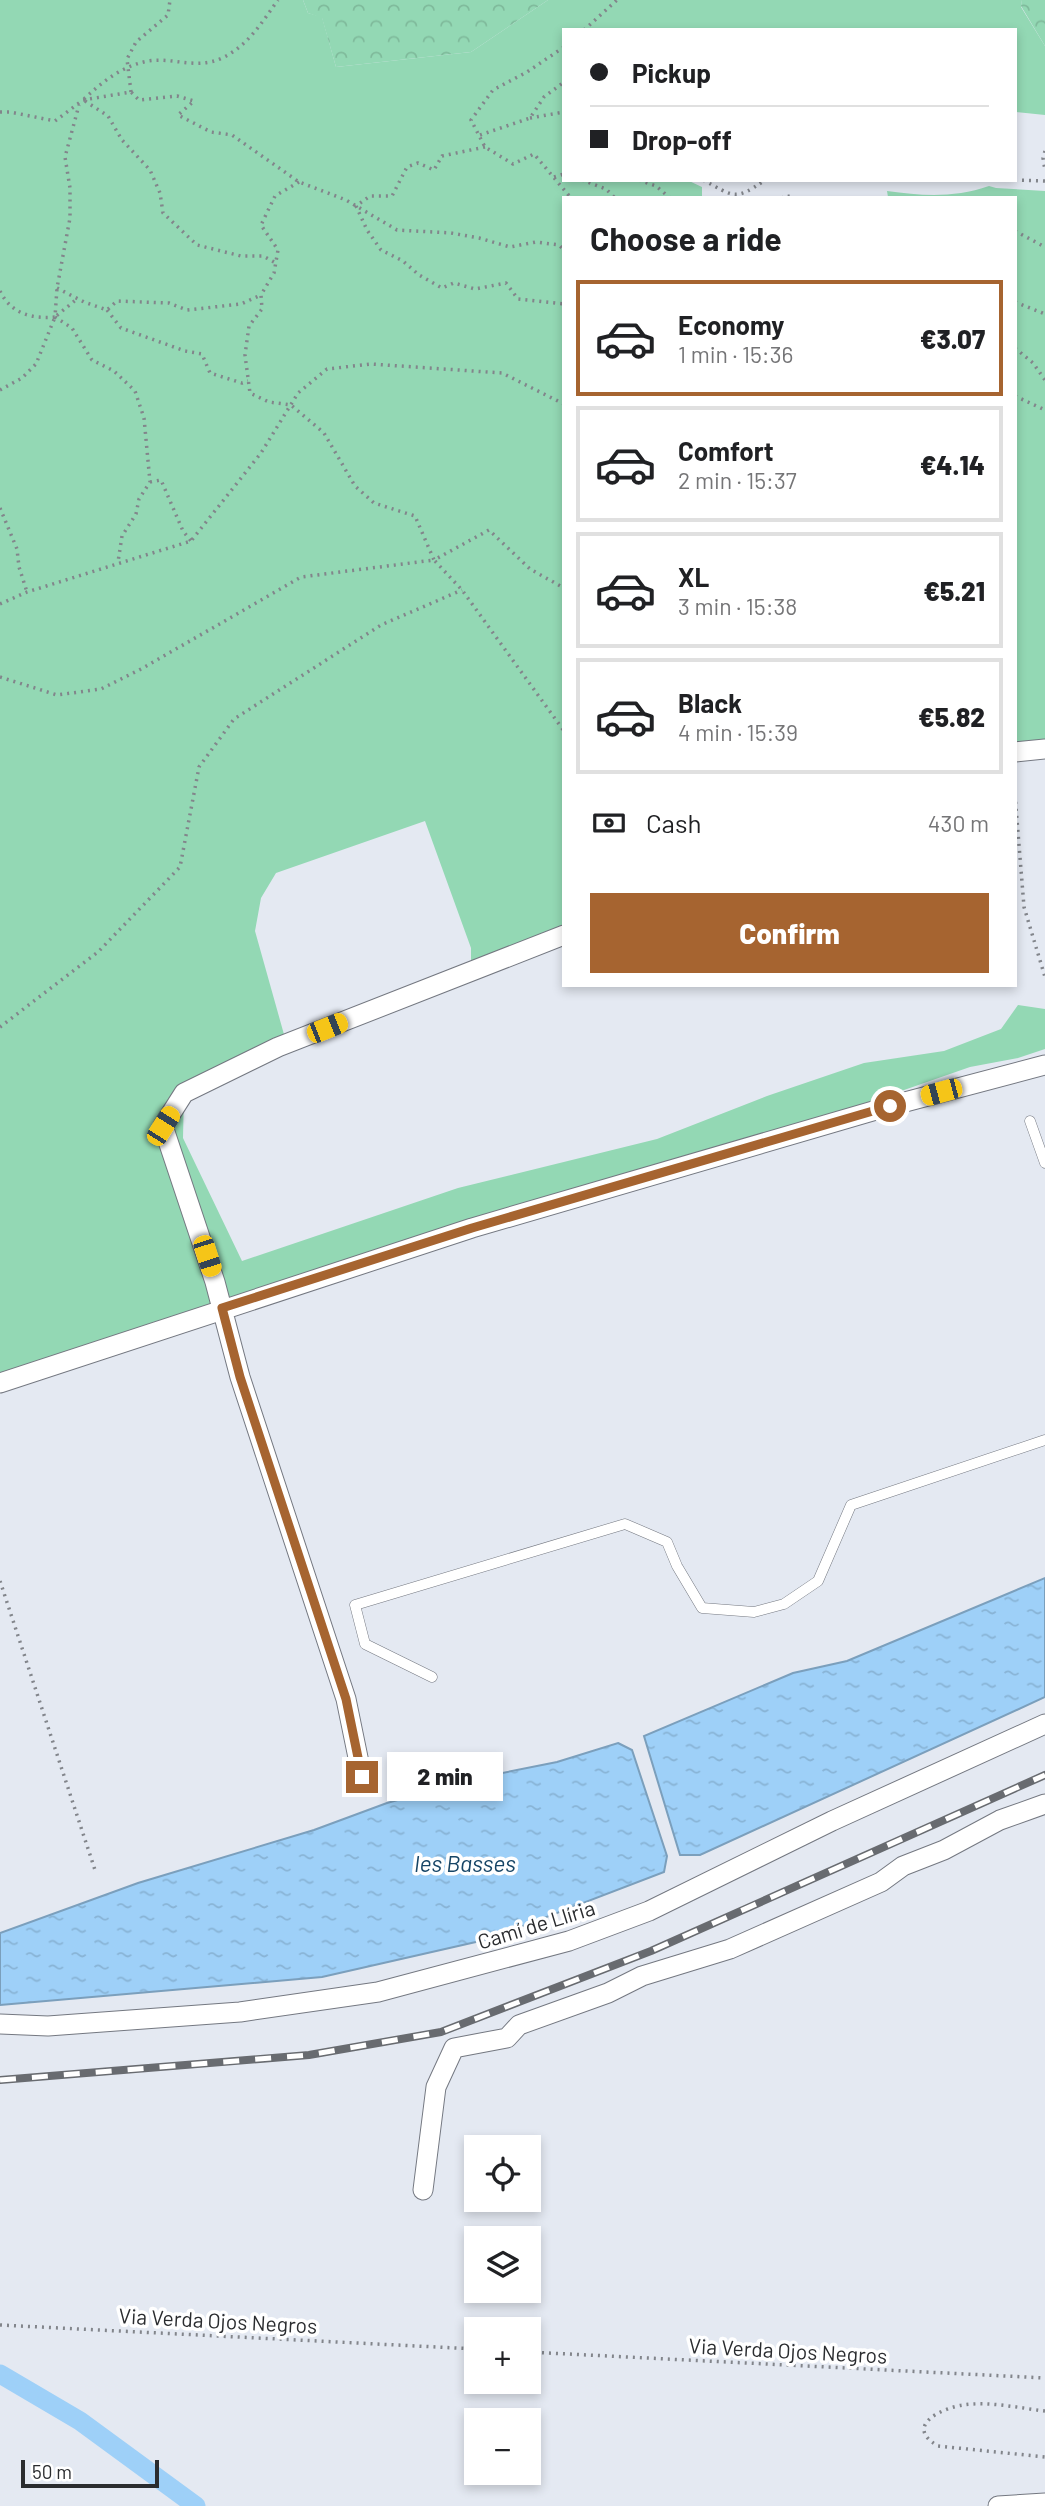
<!DOCTYPE html>
<meta charset="utf-8">
<style>
body{margin:0;font-family:Barlow,sans-serif;background:#f6f6f6;color:#202124;height:100vh;display:flex;flex-direction:column;font-size:26px;white-space:nowrap}
*{box-sizing:border-box;margin:0}
p{font-size:23px;color:#757577}
.icon{flex:none;width:38px;height:38px;fill:none;stroke:currentColor;stroke-width:2;stroke-linecap:round;stroke-linejoin:round}
.map{position:relative;flex:1;overflow:hidden}
.drawer{position:absolute;left:562px;top:196px;width:455px;height:791px;display:flex;flex-direction:column;background:#fff;border-radius:0px;box-shadow:0 4px 10px #0003}
.drawer>*{flex:none}
.banner{position:absolute;left:562px;top:28px;width:455px;height:154px;border-radius:0px;box-shadow:0 4px 10px #0003;display:grid;align-content:center;height:154px;padding:0 28px;background:#fff}
.controls{position:absolute;left:464px;top:2135px;display:grid;gap:14px}
.controls a{display:grid;place-items:center;width:77px;height:77px;border-radius:0px;background:#fff;box-shadow:0 4px 10px #0003;font-size:35px}
.scale{position:absolute;left:21px;bottom:18px;width:138px;box-sizing:border-box;padding-left:7px;border:4px solid #2a2c2f;border-top:0;font-size:19px;line-height:24px;white-space:nowrap;color:#2a2c2f;-webkit-text-stroke:5px #fff;paint-order:stroke}
.end{position:absolute;width:32px;height:32px;margin:-16px;border:9px solid #a66430;background:#fff;box-shadow:0 0 0 4px #fff}
.from{border-radius:50%}
.bubble{position:absolute;height:49px;border-radius:0px;background:#fff;box-shadow:0 4px 10px #0003;font-size:23px;font-weight:800;line-height:49px;text-align:center}
.car{position:absolute;width:21px;height:42px;margin:-21px -10px;border-radius:9px;box-shadow:0 0 5px 2px #0007;background:linear-gradient(#f5c518 24%,#345 0 40%,#f5c518 0 76%,#345 0 86%,#f5c518 0)}
.banner b{display:flex;align-items:center;gap:24px;height:66px;font-size:26px}
.banner b+b{border-top:2px solid #e0e0e0}
.banner i{width:18px;height:18px;background:#202124}
ul{padding:0;list-style:none}
li{display:flex;align-items:center;gap:21px;height:116px;margin:0 14px 10px;padding:0 14px;border:4px solid #e0e0e0;border-radius:0px}
li div{flex:1}
li b{display:block;font-size:26px}
li em{font-style:normal;font-weight:800}
li.selected{border-color:#a66430}
li>.icon{width:63px;height:63px;stroke-width:1.5}
h2{padding:0 28px;font-size:32px;line-height:84px}
.pay{display:flex;align-items:center;gap:18px;height:77px;padding:0 28px;font-size:26px}
.pay p{margin-inline-start:auto}
.action{display:flex;gap:14px;margin-top:auto;padding:14px 28px}
.action a{flex:1;height:80px;border-radius:0px;background:#a66430;color:#fff;font-size:28px;font-weight:800;line-height:80px;text-align:center}
.map>svg:first-child{display:block}
.grass{fill:#93d8b4}
.forest{fill:url(#forest-crowns)}
.water{fill:url(#water-ripples);stroke:#7b9fbc;stroke-width:2}
.lines{fill:none;stroke-linecap:round;stroke-linejoin:round}
.canal{stroke:#9ed0f8;stroke-width:19}
.service-casing{stroke:#747881;stroke-width:11}
.minor-casing{stroke:#747881;stroke-width:21}
.path{stroke:#82858b;stroke-width:3.5;stroke-dasharray:2 5;stroke-linecap:butt}
.service{stroke:#fff;stroke-width:10}
.minor{stroke:#fff;stroke-width:19}
.rail-casing{stroke:#686b70;stroke-width:8}
.rail{stroke:#fff;stroke-width:5;stroke-dasharray:16;stroke-linecap:butt}
.route{stroke:#a66430;stroke-width:9}
.labels{text-anchor:middle;dominant-baseline:central;stroke-width:7;stroke-linejoin:round;paint-order:stroke}
.street-label{font-size:21px;fill:#2a2c2f;stroke:#fff}
.water-label{font-size:23px;font-style:italic;fill:#164566;stroke:#fff}
</style>
<div class="map">
<svg width="1045" height="2506" viewBox="0 0 1045 2506">
<defs>
<pattern id="forest-crowns" width="20" height="18" patternUnits="userSpaceOnUse" patternTransform="scale(1.75)"><rect width="20" height="18" fill="#93d8b4"/><path d="M2 6a3 3 0 1 1 6 0M12 15a3 3 0 1 1 6 0" fill="none" stroke="#7fba9b"/></pattern>
<pattern id="water-ripples" width="26" height="14" patternUnits="userSpaceOnUse" patternTransform="scale(1.75)"><rect width="26" height="14" fill="#9ed0f8"/><path d="M2 4q2-2 4 0t4 0M15 11q2-2 4 0t4 0" fill="none" stroke="#88b3d5"/></pattern>
</defs>
<rect width="100%" height="100%" fill="#e4e9f2"/>
<path class="grass" d="M 0,0 L 303,0 L 308,13 L 322,17 L 336,67 L 471,52 L 548,0 L 1022,0 L 1021,7 L 1045,46 L 1045,115 L 1015,112 L 1015,30 L 564,30 L 564,180 L 687,180 L 702,187 L 702,198 L 564,198 L 563,935 L 471,971 L 471,948 L 425,821 L 276,873 L 261,898 L 255,931 L 285,1038 L 184,1093 L 183,1138 L 242,1261 L 458,1188 L 657,1139 L 767,1096 L 864,1063 L 944,1051 L 1001,1029 L 1018,1005 L 1045,1009 L 1045,1049 L 1018,1058 L 970,1067 L 884,1097 L 472,1228 L 0,1382 Z
M 989,186 L 996,188 L 1045,191 L 1045,749 L 1015,752 L 1015,198 L 885,198 L 888,197 L 887,191 C 923,196 954,198 989,186 Z"/>
<path class="forest" d="M 303,0 L 548,0 L 471,52 L 336,67 L 322,18 L 308,13 Z
M 1022,0 L 1045,0 L 1045,46 L 1021,6 Z"/>
<path class="water" d="M 1045,1578 L 1045,1697 L 700,1855 L 680,1855 L 644,1736 L 793,1673 L 847,1661 Z
M 618,1743 L 632,1750 L 667,1856 L 664,1872 L 489,1939 L 322,1977 L 0,2005 L 0,1933 L 138,1883 L 314,1830 L 387,1803 L 472,1779 L 557,1762 Z"/>
<g class="lines">
<path class="canal" d="M 0,2374 L 80,2421 L 196,2506"/>
<defs>
<path id="service" d="M 1030,1121 L 1045,1163
M 432,1677 L 365,1644 L 355,1605 L 625,1524 L 667,1542 L 677,1566 L 702,1608 L 754,1612 L 784,1604 L 818,1581 L 851,1505 L 1045,1440"/>
<path id="minor" d="M 1015,752 L 1045,749
M 0,1383 L 472,1228 L 890,1106 L 1045,1065
M 362,1777 L 346,1699 L 240,1377 L 215,1282 L 163,1126 L 184,1093 L 278,1047 L 564,935
M 0,2024 L 48,2026 L 240,2012 L 378,1992 L 569,1941 L 649,1911 L 832,1821 L 1045,1724
M 423,2190 L 436,2087 L 454,2048 L 507,2038 L 519,2025 L 608,1993 L 642,1976 L 730,1949 L 881,1882 L 903,1866 L 944,1850 L 1000,1820 L 1045,1804
M 998,2506 L 1045,2503"/>
</defs>
<use href="#service" class="service-casing"/>
<use href="#minor" class="minor-casing"/>
<path class="path" d="M 584,30 L 617,0
M 564,47 L 527,72 L 493,90 L 471,120 L 485,147 L 513,164 L 534,154 L 571,198
M 131,92 L 127,59 L 136,42 L 168,15 L 170,0
M 84,99 C 102,82 122,66 148,61 C 173,57 197,70 222,58 C 248,46 262,22 278,0
M 85,101 L 108,116 L 122,140 L 150,170 L 160,193 L 163,213 L 197,245 L 241,256 L 263,256 L 276,263
M 0,112 L 10,112 L 55,121 L 83,100 L 131,92 L 139,100 L 177,96 L 194,101 L 178,115 L 211,132 L 232,135 L 299,182 L 346,200 L 397,230 L 451,233 L 479,238 L 510,247 L 536,242 L 559,245 L 564,250
M 530,118 L 564,112
M 480,135 L 530,118 L 544,97 L 564,82
M 485,147 L 442,156 L 434,170 L 418,163 L 407,167 L 392,196 L 370,196 L 356,206 L 367,230 L 381,250 L 403,261 L 419,275 L 442,288 L 454,283 L 475,289 L 506,283 L 518,299 L 564,304
M 1045,151 L 1043,158 L 1045,170
M 554,177 L 564,174
M 582,180 L 606,189 L 615,198
M 639,180 L 656,186 L 670,198
M 703,180 C 734,196 734,202 765,180
M 1015,180 L 1045,181
M 299,182 L 275,196 L 261,225 L 278,250 L 274,273 L 261,295 L 262,309 L 249,326 L 245,355 L 250,393 L 269,402 L 291,405 L 324,433 L 355,486 L 374,503 L 415,516 L 434,560 L 489,530 L 530,569 L 564,588
M 781,198 L 790,196
M 1015,231 L 1045,247
M 57,288 L 84,302 L 107,310 L 117,301 L 169,303 L 187,310 L 241,304 L 261,295
M 0,291 C 11,314 32,319 55,317 L 57,288 L 70,218 L 70,188 L 65,157 L 79,105
M 1015,302 L 1045,314
M 107,310 L 121,328 L 185,351 L 202,354 L 210,373 L 242,383 L 248,381
M 55,317 L 72,328 L 92,360 L 114,371 L 135,391 L 144,418 L 150,482 L 139,499 L 136,514 L 122,536 L 118,562
M 1015,348 L 1033,363 L 1045,380
M 0,390 L 22,378 L 36,364 L 55,317 L 78,298
M 1015,396 L 1045,410
M 150,482 L 161,480 L 183,531 L 191,541
M 0,508 L 17,549 L 19,567 L 27,592
M 0,604 L 27,592 L 191,541 L 261,453 L 298,393 L 327,369 L 371,364 L 502,373 L 564,404
M 0,677 L 57,695 L 101,689 L 143,668 L 301,577 L 434,560 L 462,590 L 564,731
M 1015,795 L 1024,907 L 1045,977
M 0,1027 L 98,952 L 180,867 L 199,767 L 234,719 L 381,625 L 462,590
M 0,1581 L 95,1870
M 0,2325 L 476,2349
M 528,2352 L 1045,2378
M 1045,2411 C 1019,2408 989,2401 963,2405 C 942,2408 903,2426 938,2446 L 1045,2457"/>
<use href="#service" class="service"/>
<use href="#minor" class="minor"/>
<defs>
<path id="rail" d="M 0,2080 L 309,2055 L 441,2032 L 651,1951 L 1045,1775"/>
</defs>
<use href="#rail" class="rail-casing"/>
<use href="#rail" class="rail"/>
</g>
<g class="lines">
<path class="route" d="M 362,1777 L 346,1699 L 240,1377 L 222,1308 L 472,1228 L 890,1106"/>
</g>
<g class="labels">
<g class="street-label">
<text transform="translate(536 1924) rotate(-17)">Camí de Llíria</text>
<text transform="translate(218 2320) rotate(3)">Via Verda Ojos Negros</text>
<text transform="translate(788 2350) rotate(3)">Via Verda Ojos Negros</text>
</g>
<g class="water-label">
<text x="465" y="1863">les Basses</text>
</g>
</g>
</svg>
<div class="controls">
<a><svg class="icon" aria-label="locate" viewBox="0 0 24 24"><circle cx="12" cy="12" r="6"/><path d="M12 2v4M12 18v4M2 12h4M18 12h4"/></svg></a>
<a><svg class="icon" aria-label="layers" viewBox="0 0 24 24"><path d="M12 4l9 5-9 5-9-5zM3 14l9 5 9-5"/></svg></a>
<a>+</a>
<a>−</a>
</div>
<div class="scale">50 m</div>
<i class="end from" style="left:890px;top:1106px"></i>
<i class="end" style="left:362px;top:1777px"></i>
<div class="bubble" style="left:387px;top:1752px;width:116px">2 min</div>
<i class="car" style="left:327px;top:1028px;rotate:68deg"></i>
<i class="car" style="left:941px;top:1092px;rotate:255deg"></i>
<i class="car" style="left:163px;top:1126px;rotate:32deg"></i>
<i class="car" style="left:207px;top:1256px;rotate:162deg"></i>
<div class="banner">
<b><i class="from"></i>Pickup</b>
<b><i></i>Drop-off</b>
</div>
<section class="drawer">
<h2>Choose a ride</h2>
<ul>
<li class="selected"><svg class="icon" aria-label="car" viewBox="0 0 24 24"><path d="M5 17H2v-5l4-1 3-4h7l3 4 3 1v5h-3M9 17h6M6 11h13"/><circle cx="7" cy="17" r="2"/><circle cx="17" cy="17" r="2"/></svg><div><b>Economy</b><p>1 min · 15:36</p></div><em>€3.07</em></li>
<li><svg class="icon" aria-label="car" viewBox="0 0 24 24"><path d="M5 17H2v-5l4-1 3-4h7l3 4 3 1v5h-3M9 17h6M6 11h13"/><circle cx="7" cy="17" r="2"/><circle cx="17" cy="17" r="2"/></svg><div><b>Comfort</b><p>2 min · 15:37</p></div><em>€4.14</em></li>
<li><svg class="icon" aria-label="car" viewBox="0 0 24 24"><path d="M5 17H2v-5l4-1 3-4h7l3 4 3 1v5h-3M9 17h6M6 11h13"/><circle cx="7" cy="17" r="2"/><circle cx="17" cy="17" r="2"/></svg><div><b>XL</b><p>3 min · 15:38</p></div><em>€5.21</em></li>
<li><svg class="icon" aria-label="car" viewBox="0 0 24 24"><path d="M5 17H2v-5l4-1 3-4h7l3 4 3 1v5h-3M9 17h6M6 11h13"/><circle cx="7" cy="17" r="2"/><circle cx="17" cy="17" r="2"/></svg><div><b>Black</b><p>4 min · 15:39</p></div><em>€5.82</em></li>
</ul>
<div class="pay"><svg class="icon" aria-label="cash" viewBox="0 0 24 24"><path d="M3 7h18v10H3z"/><circle cx="12" cy="12" r="2"/></svg>Cash<p>430 m</p></div>
<div class="action"><a>Confirm</a></div>
</section>
</div>
